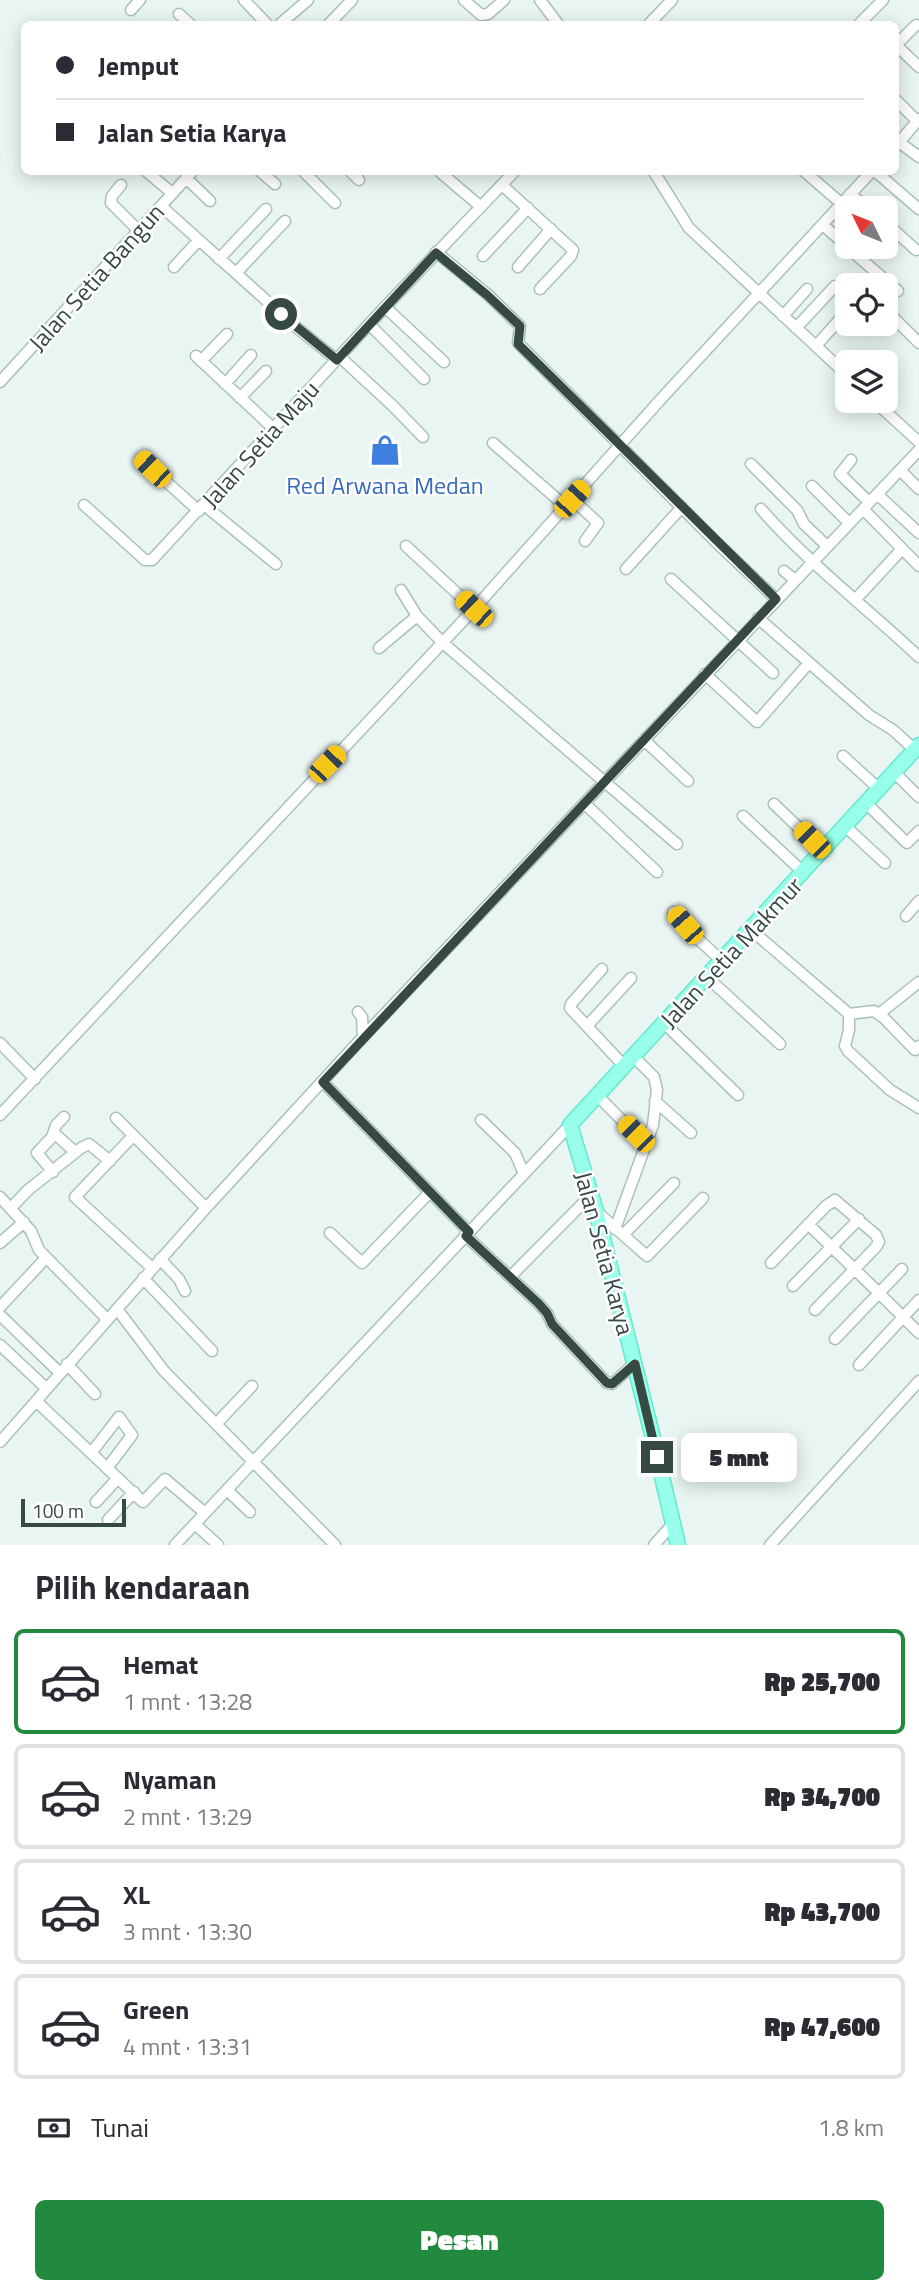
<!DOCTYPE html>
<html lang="id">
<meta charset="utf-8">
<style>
body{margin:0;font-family:"Titillium Web",sans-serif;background:#f2f2f3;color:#2b2b33;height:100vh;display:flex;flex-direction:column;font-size:26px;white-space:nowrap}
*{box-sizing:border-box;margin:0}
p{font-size:23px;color:#7c7c81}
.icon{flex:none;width:38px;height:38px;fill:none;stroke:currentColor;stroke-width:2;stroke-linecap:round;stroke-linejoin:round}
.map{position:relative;height:1545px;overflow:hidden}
.drawer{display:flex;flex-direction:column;background:#fff;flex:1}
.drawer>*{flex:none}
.top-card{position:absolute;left:21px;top:21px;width:878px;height:154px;border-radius:10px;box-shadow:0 4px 18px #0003;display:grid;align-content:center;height:154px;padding:0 35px;background:#fff}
.needle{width:46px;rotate:313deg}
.fabs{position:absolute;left:835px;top:196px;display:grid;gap:14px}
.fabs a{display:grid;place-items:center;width:63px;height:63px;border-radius:10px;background:#fff;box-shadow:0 4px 18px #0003;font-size:35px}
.scale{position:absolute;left:21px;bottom:18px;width:105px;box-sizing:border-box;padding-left:7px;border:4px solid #364943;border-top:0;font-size:19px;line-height:24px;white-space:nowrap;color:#364943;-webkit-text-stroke:5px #fff;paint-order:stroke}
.end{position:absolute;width:32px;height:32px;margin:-16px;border:9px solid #364943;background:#fff;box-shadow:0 0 0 4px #fff}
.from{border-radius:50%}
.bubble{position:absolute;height:49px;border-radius:10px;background:#fff;box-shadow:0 4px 18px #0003;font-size:23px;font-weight:800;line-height:49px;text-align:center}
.car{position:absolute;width:21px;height:42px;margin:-21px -10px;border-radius:9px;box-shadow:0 0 5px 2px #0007;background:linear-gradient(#f5c518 24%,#345 0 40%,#f5c518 0 76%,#345 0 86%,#f5c518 0)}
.top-card b{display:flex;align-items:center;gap:24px;height:66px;font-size:26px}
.top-card b+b{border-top:2px solid #e1e1e2}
.top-card i{width:18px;height:18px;background:#2b2b33}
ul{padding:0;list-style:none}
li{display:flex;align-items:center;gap:21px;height:105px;margin:0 14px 10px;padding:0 21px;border:4px solid #e1e1e2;border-radius:10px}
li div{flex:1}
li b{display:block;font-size:26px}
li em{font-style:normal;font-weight:800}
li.active{border-color:#228a3e}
li>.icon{width:63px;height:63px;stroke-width:1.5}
h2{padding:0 35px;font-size:32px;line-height:84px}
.pay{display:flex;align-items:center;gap:18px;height:77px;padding:0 35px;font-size:26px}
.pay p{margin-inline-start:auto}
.action{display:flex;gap:14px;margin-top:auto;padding:14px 35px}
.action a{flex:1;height:80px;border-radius:10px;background:#228a3e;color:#fff;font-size:28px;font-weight:800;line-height:80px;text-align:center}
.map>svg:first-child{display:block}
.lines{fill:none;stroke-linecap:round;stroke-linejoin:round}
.minor-casing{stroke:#aac1bb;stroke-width:13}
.major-casing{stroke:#62eacc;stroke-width:17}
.minor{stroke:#fff;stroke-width:10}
.major{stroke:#98ffea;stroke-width:14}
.route{stroke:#364943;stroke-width:9}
.labels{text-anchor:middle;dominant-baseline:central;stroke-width:5;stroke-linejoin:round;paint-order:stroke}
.street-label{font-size:24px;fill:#364943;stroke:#fff}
.shop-label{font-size:24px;fill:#366cbe;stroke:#fff}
</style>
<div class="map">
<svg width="919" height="1545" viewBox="0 0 919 1545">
<rect width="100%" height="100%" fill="#e9f5f2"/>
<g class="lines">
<defs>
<path id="minor" d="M 244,0 L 267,24
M 464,0 L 481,15 L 488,14 L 504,0
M 540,0 L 558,24
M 131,10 L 140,0
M 179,14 L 190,24
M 280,24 L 308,0
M 329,24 L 352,0
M 649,24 L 672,0
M 859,24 L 883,0
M 896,45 L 919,67
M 896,45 L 916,25
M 896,100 L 917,121
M 899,142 L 919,157
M 896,146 L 919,119
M 147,172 L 172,193
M 261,172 L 275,184
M 304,172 L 335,203
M 351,172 L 359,180
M 440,172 L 481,207
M 654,172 L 689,228 L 847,375
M 805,172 L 842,204
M 876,172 L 919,209
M 186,178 L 210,201
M 121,185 L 112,196 L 111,203 L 138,230
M 502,185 L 573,250 L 571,256 L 540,289
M 850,194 L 868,208
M 161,206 L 296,327 L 337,360
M 886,223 L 916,250
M 823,225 L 847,246
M 847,247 L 898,291
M 436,252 L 487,294 L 520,326 L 518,343 L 716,542 L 776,599
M 483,256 L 528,208
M 219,259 L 266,209
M 174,267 L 199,240
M 518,267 L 551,229
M 236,273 L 285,221
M 385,307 L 444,362
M 891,315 L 919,343
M 783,316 L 807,289
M 370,325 L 424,379
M 796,328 L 835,286
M 816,346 L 847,311
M 196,356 L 274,429
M 340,357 L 393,406 L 423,437
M 201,361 L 227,334
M 0,382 L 192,172
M 225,384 L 251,355
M 240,398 L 266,371
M 874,401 L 919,442
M 493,443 L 565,506
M 141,459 L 199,511
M 851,460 L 840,474 L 869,502
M 751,464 L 797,510 L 804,524 L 827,546
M 900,470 L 919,489
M 812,486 L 849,523
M 877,494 L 919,533
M 572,499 L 598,523 L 585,541
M 84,505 L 145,560 L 152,560 L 385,307 L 514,172
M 204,505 L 276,564
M 761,509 C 808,563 867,608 919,657
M 863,509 L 919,566
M 406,546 L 474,609
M 626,569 L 682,507
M 784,571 L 795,580
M 671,579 L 773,673
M 401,590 L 417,616 L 443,643 L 677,844
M 855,600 L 902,549
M 758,618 L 869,715 L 893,730 L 915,750
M 379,648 L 417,616
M 705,674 L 757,722 L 809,663
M 644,740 L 688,781
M 843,756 L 879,789
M 894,772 L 919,797
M 866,803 L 907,843 L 919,831
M 585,804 L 657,872
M 774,804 L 823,851
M 743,816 L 804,873
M 845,826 L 885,863
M 673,912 L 697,938 L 722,961
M 906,916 L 919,901
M 750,929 L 849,1014 L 849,1030 L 845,1046 L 848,1051 L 890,1090 L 919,1108
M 602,969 L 571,1004 L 570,1008 L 625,1067
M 707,977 L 780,1044
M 358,1012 L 362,1017 L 363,1037
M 849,1014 L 874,1011 L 884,1018 L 915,1050 L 919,1046
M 879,1014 L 919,982
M 665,1024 L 738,1095
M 587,1026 L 631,978
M 0,1043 L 35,1079
M 323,1082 L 469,1232
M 598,1096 L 646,1145
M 655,1101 L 691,1133
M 0,1115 L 474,609 L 661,399 L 871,172
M 116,1118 L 206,1208
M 481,1120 L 515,1153 L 524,1174
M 54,1133 L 75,1152
M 133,1136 L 75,1197 L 152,1268
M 53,1172 L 37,1153 L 52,1137 L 56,1125 L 64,1117
M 0,1197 L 31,1231 L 39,1250 L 107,1319
M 11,1208 L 28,1190 L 81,1148 L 89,1144 L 110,1161
M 596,1211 L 647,1256 L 703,1198
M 808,1224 L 879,1293 L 835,1339
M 615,1229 L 653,1125 L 657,1090 L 654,1077 L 634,1057
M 330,1233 L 362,1263 L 430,1192
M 465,1235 L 538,1303 L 547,1313 L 552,1324 L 607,1383 L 612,1384 L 634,1364
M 623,1235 L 674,1183
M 0,1243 L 24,1222
M 160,1259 L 179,1279 L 185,1291
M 771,1263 L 826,1206 L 835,1200 L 876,1235 L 879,1242 L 876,1247 L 815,1310
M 902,1269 L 879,1293 L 919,1333
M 510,1277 L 591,1195
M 143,1278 L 212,1351
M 793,1286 L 859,1219
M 0,1307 L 46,1258
M 117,1309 L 164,1371 L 335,1545
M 0,1315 L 60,1373
M 0,1345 L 46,1388
M 67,1364 L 95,1394
M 859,1365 L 919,1300
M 36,1401 L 143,1502 L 165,1479 L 205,1513
M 216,1424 L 252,1386
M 0,1442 L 206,1208 L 363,1037 L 919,450
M 92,1452 L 119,1417 L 132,1435 L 108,1467
M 227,1490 L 250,1512
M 96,1502 L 118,1478
M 108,1520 L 134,1492
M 195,1524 L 218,1545
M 175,1545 L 570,1125
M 654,1545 L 672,1525
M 770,1545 L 919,1381"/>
<path id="major" d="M 678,1545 L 652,1434 L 596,1211 L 570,1125 L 919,745"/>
</defs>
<use href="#minor" class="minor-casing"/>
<use href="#major" class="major-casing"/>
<use href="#minor" class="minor"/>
<use href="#major" class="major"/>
</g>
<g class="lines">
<path class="route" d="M 281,314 L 337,360 L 436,253 L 487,295 L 520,326 L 518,344 L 776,599 L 323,1082 L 469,1232 L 466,1236 L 538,1303 L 547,1313 L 552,1324 L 607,1383 L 612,1384 L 635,1364 L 657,1457"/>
</g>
<defs>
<symbol id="shop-bare" viewBox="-9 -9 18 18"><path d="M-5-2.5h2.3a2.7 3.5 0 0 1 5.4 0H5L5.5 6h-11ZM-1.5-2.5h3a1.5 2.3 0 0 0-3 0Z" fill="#3f7fe0" stroke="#fff" stroke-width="2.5" paint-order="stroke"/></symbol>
</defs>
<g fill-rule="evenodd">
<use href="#shop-bare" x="363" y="428" width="44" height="44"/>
</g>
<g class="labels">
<g class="street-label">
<text transform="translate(96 277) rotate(-48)">Jalan Setia Bangun</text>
<text transform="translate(260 444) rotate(-48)">Jalan Setia Maju</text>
<text transform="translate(731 952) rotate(-47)">Jalan Setia Makmur</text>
<text transform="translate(605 1253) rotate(75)">Jalan Setia Karya</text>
</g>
<g class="shop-label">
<text x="385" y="485">Red Arwana Medan</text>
</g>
</g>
</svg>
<div class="fabs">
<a><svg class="needle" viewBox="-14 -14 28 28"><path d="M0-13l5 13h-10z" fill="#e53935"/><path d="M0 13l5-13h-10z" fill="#7c7c81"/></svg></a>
<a><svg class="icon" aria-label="locate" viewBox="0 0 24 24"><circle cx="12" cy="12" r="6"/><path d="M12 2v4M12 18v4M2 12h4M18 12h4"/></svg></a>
<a><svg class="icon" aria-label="layers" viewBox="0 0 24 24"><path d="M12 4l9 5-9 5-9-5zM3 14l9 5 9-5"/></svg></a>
</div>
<div class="scale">100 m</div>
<i class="end from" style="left:281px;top:314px"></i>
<i class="end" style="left:657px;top:1457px"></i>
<div class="bubble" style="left:681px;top:1433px;width:116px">5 mnt</div>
<i class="car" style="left:152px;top:469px;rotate:314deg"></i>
<i class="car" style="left:572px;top:499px;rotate:42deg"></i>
<i class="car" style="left:474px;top:609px;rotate:313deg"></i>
<i class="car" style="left:327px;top:764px;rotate:44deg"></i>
<i class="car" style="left:812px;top:840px;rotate:315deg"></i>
<i class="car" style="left:685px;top:925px;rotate:319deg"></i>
<i class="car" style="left:636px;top:1134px;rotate:315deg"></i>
<div class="top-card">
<b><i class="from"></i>Jemput</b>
<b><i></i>Jalan Setia Karya</b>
</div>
</div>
<section class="drawer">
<h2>Pilih kendaraan</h2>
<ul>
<li class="active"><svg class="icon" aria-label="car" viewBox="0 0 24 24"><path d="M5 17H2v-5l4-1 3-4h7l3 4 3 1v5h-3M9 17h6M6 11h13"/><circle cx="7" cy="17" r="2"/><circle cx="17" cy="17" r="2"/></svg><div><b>Hemat</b><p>1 mnt · 13:28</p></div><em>Rp 25,700</em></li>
<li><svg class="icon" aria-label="car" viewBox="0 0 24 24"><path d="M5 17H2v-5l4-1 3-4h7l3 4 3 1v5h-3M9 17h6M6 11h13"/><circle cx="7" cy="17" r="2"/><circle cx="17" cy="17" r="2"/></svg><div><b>Nyaman</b><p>2 mnt · 13:29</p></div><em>Rp 34,700</em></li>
<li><svg class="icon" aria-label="car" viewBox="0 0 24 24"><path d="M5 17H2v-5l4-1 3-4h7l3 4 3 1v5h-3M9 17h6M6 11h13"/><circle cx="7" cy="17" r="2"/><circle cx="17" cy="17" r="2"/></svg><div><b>XL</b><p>3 mnt · 13:30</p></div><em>Rp 43,700</em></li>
<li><svg class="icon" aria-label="car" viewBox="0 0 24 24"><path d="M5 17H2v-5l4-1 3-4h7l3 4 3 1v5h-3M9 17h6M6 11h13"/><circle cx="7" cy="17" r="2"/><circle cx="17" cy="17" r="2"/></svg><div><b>Green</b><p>4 mnt · 13:31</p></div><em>Rp 47,600</em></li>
</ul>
<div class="pay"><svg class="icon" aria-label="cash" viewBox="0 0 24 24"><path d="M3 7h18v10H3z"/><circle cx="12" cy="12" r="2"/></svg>Tunai<p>1.8 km</p></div>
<div class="action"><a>Pesan</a></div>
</section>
